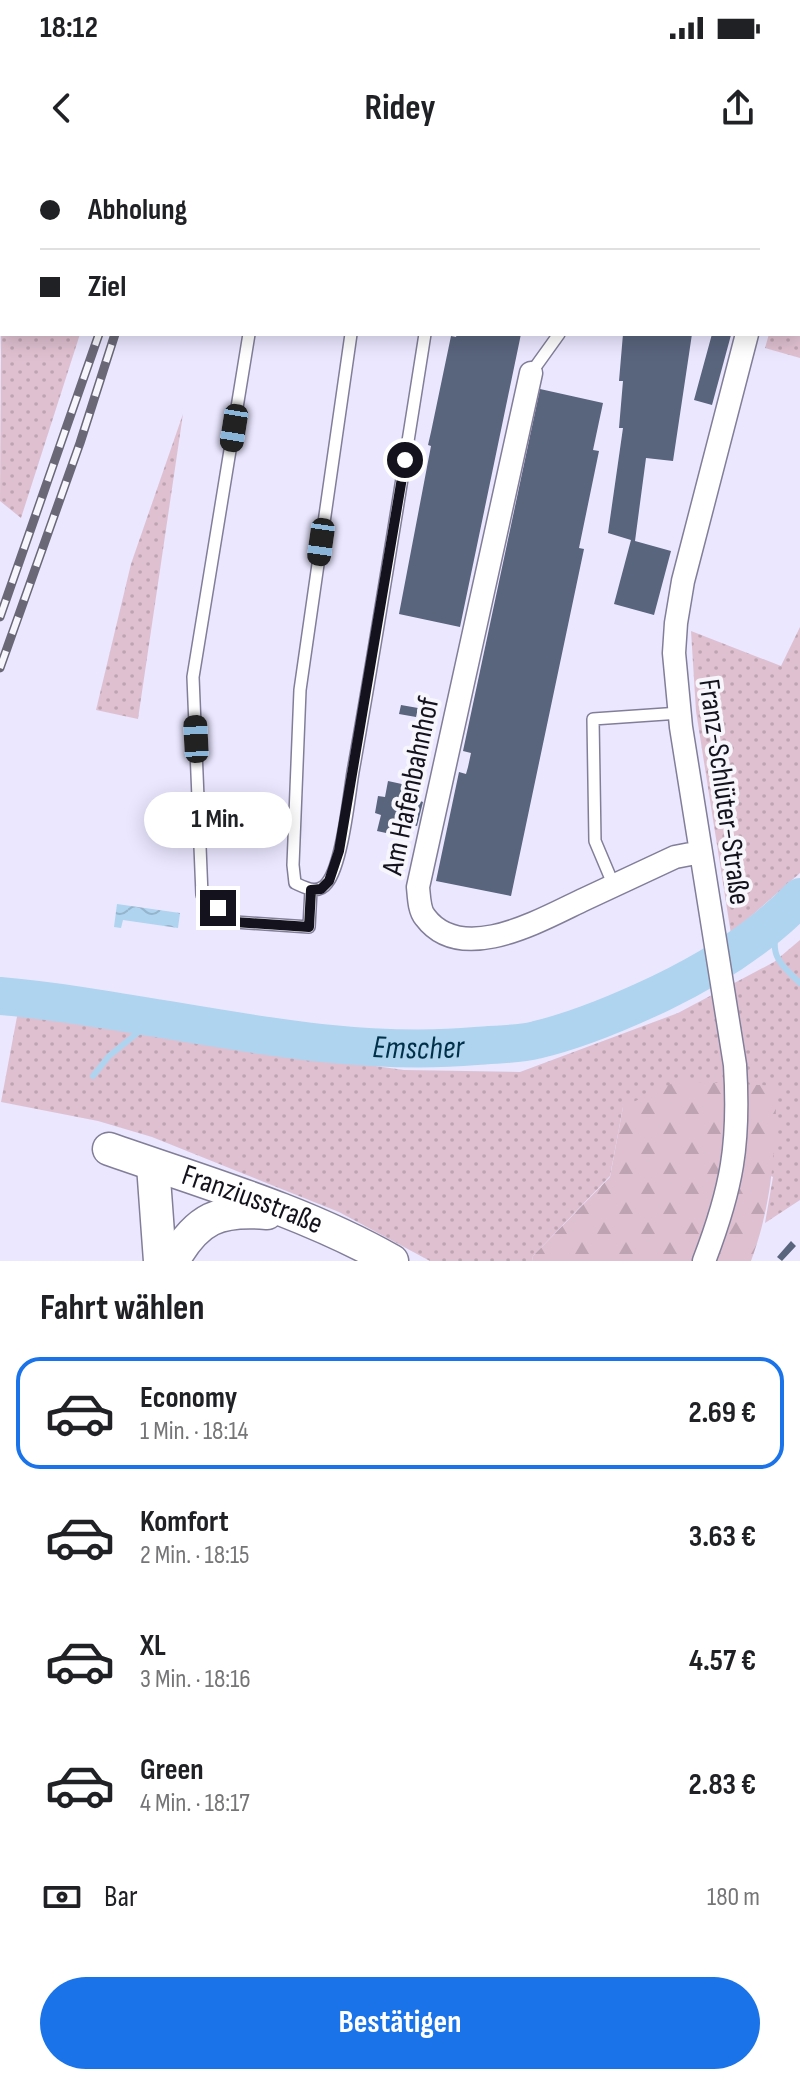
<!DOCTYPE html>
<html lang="de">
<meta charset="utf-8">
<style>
body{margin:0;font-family:"Sofia Sans Condensed",sans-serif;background:#f2f2f2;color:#202124;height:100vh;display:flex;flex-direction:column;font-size:30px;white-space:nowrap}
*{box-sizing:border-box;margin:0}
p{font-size:26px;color:#757577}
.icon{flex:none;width:44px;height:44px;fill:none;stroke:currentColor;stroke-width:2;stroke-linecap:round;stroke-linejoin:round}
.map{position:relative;height:1101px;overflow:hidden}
.sheet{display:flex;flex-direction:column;background:#fff;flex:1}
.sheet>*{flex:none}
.banner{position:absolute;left:0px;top:0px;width:800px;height:176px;box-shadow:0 4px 20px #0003;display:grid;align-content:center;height:176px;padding:0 40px;background:#fff}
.end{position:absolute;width:36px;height:36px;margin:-18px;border:10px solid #14121c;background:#fff;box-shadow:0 0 0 4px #fff}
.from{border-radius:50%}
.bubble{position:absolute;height:56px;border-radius:28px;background:#fff;box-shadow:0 4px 20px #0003;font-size:26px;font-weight:700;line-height:56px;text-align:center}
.car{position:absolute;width:24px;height:48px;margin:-24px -12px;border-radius:10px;box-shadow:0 0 6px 2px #0007;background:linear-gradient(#222 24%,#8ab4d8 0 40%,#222 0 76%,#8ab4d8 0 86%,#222 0)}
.banner b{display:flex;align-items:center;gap:28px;height:76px;font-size:30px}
.banner b+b{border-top:2px solid #e0e0e0}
.banner i{width:20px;height:20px;background:#202124}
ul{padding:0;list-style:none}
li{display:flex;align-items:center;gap:24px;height:112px;margin:0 16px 12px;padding:0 24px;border:4px solid transparent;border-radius:24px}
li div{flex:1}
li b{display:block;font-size:30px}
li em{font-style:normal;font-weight:700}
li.on{border-color:#1a73e8}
li>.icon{width:72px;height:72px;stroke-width:1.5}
h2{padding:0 40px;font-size:36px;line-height:96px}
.pay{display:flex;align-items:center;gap:20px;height:88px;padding:0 40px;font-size:30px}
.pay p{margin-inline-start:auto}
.action{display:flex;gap:16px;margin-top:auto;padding:16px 40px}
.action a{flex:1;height:92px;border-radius:48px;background:#1a73e8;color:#fff;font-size:32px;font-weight:700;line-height:92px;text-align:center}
.status{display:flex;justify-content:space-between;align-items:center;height:56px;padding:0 40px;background:#fff;direction:ltr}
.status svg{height:22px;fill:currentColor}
header{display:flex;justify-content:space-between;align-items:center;height:104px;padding:0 40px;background:#fff;font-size:36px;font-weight:700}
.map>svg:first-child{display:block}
.green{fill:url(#green-dots)}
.forest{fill:url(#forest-firs)}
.water{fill:url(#water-waves)}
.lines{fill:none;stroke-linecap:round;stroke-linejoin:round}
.stream{stroke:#afd4ef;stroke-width:6}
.river{stroke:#afd4ef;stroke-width:38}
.building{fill:#59647d}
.lane-casing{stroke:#827e99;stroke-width:14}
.street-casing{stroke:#827e99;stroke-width:25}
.secondary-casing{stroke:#827e99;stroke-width:35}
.lane{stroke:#fff;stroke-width:11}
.street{stroke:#fff;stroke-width:22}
.secondary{stroke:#fff;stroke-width:32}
.rail-casing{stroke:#6a6877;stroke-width:9}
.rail{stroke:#f7f6fc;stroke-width:6;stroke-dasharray:18;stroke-linecap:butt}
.route{stroke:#14121c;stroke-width:10}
.labels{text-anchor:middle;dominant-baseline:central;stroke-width:8;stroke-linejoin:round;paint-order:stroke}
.street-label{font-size:30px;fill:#14121c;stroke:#f7f6fc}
.water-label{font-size:32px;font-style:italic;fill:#00304a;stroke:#f7f6fc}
</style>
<div class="status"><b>18:12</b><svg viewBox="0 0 49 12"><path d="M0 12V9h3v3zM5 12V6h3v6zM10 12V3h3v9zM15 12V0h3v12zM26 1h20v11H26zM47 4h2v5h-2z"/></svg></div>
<header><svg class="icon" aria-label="back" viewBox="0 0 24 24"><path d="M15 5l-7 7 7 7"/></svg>Ridey<svg class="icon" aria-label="share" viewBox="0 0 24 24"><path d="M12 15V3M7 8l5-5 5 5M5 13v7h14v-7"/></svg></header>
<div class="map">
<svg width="800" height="1101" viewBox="0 0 800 1101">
<defs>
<pattern id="green-dots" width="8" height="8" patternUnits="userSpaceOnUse" patternTransform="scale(2)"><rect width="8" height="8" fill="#dfc0d0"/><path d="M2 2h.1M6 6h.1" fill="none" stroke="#bea4b2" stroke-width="1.8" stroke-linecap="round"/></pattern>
<pattern id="forest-firs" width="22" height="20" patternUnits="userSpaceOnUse" patternTransform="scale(2)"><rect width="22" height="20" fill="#dfc0d0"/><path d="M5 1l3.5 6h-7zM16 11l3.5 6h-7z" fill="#bea4b2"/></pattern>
<pattern id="water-waves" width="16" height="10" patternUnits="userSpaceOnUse" patternTransform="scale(2)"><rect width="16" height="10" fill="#afd4ef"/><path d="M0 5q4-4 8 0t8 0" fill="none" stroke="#96b5cc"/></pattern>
</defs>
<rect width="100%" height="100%" fill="#eae7ff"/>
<path class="green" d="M 2,49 L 2,174 L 80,174 L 21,358 L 0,341 Z
M 800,67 L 800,198 L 765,188 L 769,174 L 798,174 Z
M 183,254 L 138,559 L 96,550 L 131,404 Z
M 800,467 L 800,713 L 731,774 L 696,551 L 691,471 L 781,506 Z
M 800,780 L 800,1040 L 765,1063 L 773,1017 L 623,947 L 610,1016 L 533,1096 L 532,1101 L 430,1101 L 339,1052 L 152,977 L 98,961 L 1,942 L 19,846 L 210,883 L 404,910 L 520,912 L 678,853 L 774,802 Z"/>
<path class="forest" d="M 677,921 L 777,926 C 774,991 774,1038 751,1101 L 532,1101 L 533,1096 L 610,1017 L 623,947 Z"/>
<path class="water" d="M 117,744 L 180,753 L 178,768 L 123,760 L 121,768 L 114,767 Z"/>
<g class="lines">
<path class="stream" d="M 780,755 C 771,792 771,796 800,823
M 93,916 L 109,896 L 156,858"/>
<path class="river" id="s1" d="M 0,836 C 158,850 316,900 476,886 C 495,884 517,885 536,880 C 579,870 621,852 661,833 C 711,809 761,778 800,737"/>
</g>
<path class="building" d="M 457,174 L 521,174 L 460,467 L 399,454 L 431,286 L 428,285 L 431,272 L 451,176 L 456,177 Z
M 623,174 L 692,174 L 673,301 L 646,298 L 635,381 L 671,391 L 654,455 L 614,444 L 631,380 L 608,373 L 623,268 L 619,268 L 623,221 L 619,221 Z
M 712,174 L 731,175 L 712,245 L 694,240 Z
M 540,229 L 603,243 L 593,290 L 599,291 L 579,388 L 584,389 L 511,736 L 436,721 L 459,612 L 466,614 L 468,607 L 471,593 L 463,591 Z
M 401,545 L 418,548 L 416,557 L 399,554 Z
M 388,621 L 420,628 L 417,640 L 423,642 L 417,666 L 412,665 L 409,678 L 377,671 L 381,655 L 375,653 L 378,636 L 385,637 Z
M 791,1081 L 796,1086 L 782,1101 L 777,1097 Z"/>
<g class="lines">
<defs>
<path id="lane" d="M 376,2 L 376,0
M 452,2 L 453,0
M 605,2 L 605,0
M 249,174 L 193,517 L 202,735 L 235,762 L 309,767 L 311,730
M 351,174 L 300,530 L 293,705 L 295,723 C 306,728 318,735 327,723 C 342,705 349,637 353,612 C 379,466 402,320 425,174
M 531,213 L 559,174
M 614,726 L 595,681 L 593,559 L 680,553"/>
<path id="street" d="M 794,2 L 794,0
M 531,213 L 418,727 C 419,736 419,750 425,757 C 462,807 544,758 585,739 C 615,725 645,711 675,697 L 701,692
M 704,1101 C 732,1028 740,984 735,905 L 681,567 L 674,493 L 676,463 L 683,421 L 747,174"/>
<g id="secondary">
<path id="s2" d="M 109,989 C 203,1022 304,1051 392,1101"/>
<path d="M 153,1005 L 160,1101"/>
<path d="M 173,1101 C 197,1058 219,1049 267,1053"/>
</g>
</defs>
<use href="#lane" class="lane-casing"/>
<use href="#street" class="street-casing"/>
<use href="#secondary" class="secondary-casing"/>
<use href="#lane" class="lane"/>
<use href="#street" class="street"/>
<use href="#secondary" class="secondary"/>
<defs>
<path id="rail" d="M 152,2 L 153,0
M 165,2 L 166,0
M 0,20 L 2,13
M 0,457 L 99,174
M 0,508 L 80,283 L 115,174"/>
</defs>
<use href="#rail" class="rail-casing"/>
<use href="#rail" class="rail"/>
</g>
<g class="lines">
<path class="route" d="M 218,748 L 235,762 L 309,767 L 311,730 L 321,729 L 329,721 L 339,691 L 405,300"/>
</g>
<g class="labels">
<g class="street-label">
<text transform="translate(411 626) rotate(-78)">Am Hafenbahnhof</text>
<text transform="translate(724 632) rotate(82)">Franz-Schlüter-Straße</text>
<text stroke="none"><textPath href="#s2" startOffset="152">Franziusstraße</textPath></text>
</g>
<g class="water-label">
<text stroke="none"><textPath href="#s1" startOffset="422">Emscher</textPath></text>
</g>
</g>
</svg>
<i class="end from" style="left:405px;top:300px"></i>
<i class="end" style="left:218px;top:748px"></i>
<div class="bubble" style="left:144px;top:632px;width:148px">1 Min.</div>
<i class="car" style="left:234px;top:268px;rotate:189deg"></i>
<i class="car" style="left:321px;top:382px;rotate:188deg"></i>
<i class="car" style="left:196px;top:579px;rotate:357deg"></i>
<div class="banner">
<b><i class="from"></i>Abholung</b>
<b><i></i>Ziel</b>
</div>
</div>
<section class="sheet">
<h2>Fahrt wählen</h2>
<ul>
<li class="on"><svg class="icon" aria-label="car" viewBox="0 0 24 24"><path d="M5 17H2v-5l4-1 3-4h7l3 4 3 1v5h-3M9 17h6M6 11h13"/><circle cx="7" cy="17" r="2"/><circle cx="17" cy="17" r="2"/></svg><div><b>Economy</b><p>1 Min. · 18:14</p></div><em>2.69 €</em></li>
<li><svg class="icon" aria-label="car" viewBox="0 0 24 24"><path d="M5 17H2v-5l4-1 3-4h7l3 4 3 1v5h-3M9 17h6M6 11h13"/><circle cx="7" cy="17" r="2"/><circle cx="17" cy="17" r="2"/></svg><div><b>Komfort</b><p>2 Min. · 18:15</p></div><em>3.63 €</em></li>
<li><svg class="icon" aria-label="car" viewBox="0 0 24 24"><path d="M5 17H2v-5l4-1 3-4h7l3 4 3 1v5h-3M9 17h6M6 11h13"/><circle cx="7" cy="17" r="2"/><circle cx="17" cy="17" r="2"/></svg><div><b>XL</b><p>3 Min. · 18:16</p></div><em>4.57 €</em></li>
<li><svg class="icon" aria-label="car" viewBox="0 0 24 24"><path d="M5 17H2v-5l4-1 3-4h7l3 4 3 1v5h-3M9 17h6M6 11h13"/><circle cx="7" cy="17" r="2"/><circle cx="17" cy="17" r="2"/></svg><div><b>Green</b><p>4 Min. · 18:17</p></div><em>2.83 €</em></li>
</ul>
<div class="pay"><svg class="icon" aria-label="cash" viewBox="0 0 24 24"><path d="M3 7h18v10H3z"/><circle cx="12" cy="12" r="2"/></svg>Bar<p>180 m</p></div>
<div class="action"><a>Bestätigen</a></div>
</section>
